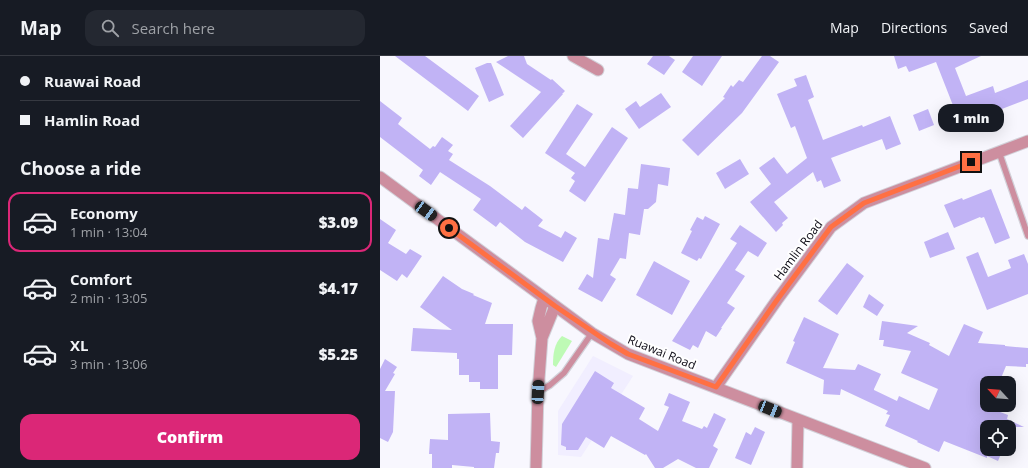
<!DOCTYPE html>
<meta charset="utf-8">
<style>
body{margin:0;font-family:"Open Sans",sans-serif;background:#242831;color:#f1f3f6;height:100vh;display:flex;flex-direction:column;font-size:15px;white-space:nowrap}
*{box-sizing:border-box;margin:0}
p{font-size:13px;color:#9ea1a6}
.icon{flex:none;width:22px;height:22px;fill:none;stroke:currentColor;stroke-width:2;stroke-linecap:round;stroke-linejoin:round}
.map{position:relative;flex:1;overflow:hidden}
.details{display:flex;flex-direction:column;background:#171b24;width:380px}
.details>*{flex:none}
.top-card{display:grid;align-content:center;height:88px;padding:0 20px;background:#171b24}
.needle{width:26px;rotate:296deg}
.buttons{position:absolute;left:600px;top:320px;display:grid;gap:8px}
.buttons a{display:grid;place-items:center;width:36px;height:36px;border-radius:8px;background:#171b24;box-shadow:0 4px 16px #0002;font-size:20px}
.end{position:absolute;width:18px;height:18px;margin:-9px;border:5px solid #ff7043;background:#111;box-shadow:0 0 0 2px #111}
.from{border-radius:50%}
.bubble{position:absolute;height:28px;border-radius:12px;background:#171b24;box-shadow:0 4px 16px #0002;font-size:13px;font-weight:800;line-height:28px;text-align:center}
.car{position:absolute;width:12px;height:24px;margin:-12px -6px;border-radius:5px;box-shadow:0 0 3px 1px #0007;background:linear-gradient(#222 24%,#8ab4d8 0 40%,#222 0 76%,#8ab4d8 0 86%,#222 0)}
.top-card b{display:flex;align-items:center;gap:14px;height:38px;font-size:15px}
.top-card b+b{border-top:1px solid #363941}
.top-card i{width:10px;height:10px;background:#f1f3f6}
ul{padding:0;list-style:none}
li{display:flex;align-items:center;gap:12px;height:60px;margin:0 8px 6px;padding:0 12px;border:2px solid transparent;border-radius:12px}
li div{flex:1}
li b{display:block;font-size:15px}
li em{font-style:normal;font-weight:800}
li.on{border-color:#db2777}
li>.icon{width:36px;height:36px;stroke-width:1.5}
h2{padding:0 20px;font-size:18px;line-height:48px}
.primary-button{display:flex;gap:8px;margin-top:auto;padding:8px 20px}
.primary-button a{flex:1;height:46px;border-radius:12px;background:#db2777;color:#fff;font-size:16px;font-weight:800;line-height:46px;text-align:center}
header{display:flex;align-items:center;gap:24px;box-sizing:border-box;height:56px;padding:0 20px;background:#171b24;border-bottom:1px solid #363941}
header strong{font-size:19px}
nav{display:flex;gap:22px;margin-inline-start:auto;font-size:14px}
.search{width:280px;height:36px;background:#242831;display:flex;align-items:center;gap:10px;box-sizing:border-box;padding:0 14px;border-radius:12px;color:#9ea1a6;font-size:15px}
main{display:flex;flex:1;min-height:0}
.map>svg:first-child{display:block}
.built{fill:#f1eeff}
.green{fill:#befab5}
.building{fill:#c1b3f5}
.lines{fill:none;stroke-linecap:round;stroke-linejoin:round}
.service-casing{stroke:#d2d1d9;stroke-width:8}
.minor-casing{stroke:#d2d1d9;stroke-width:13}
.tertiary-casing{stroke:#d2d1d9;stroke-width:13}
.service{stroke:#cd8e9f;stroke-width:5.5}
.minor{stroke:#cd8e9f;stroke-width:11}
.tertiary{stroke:#cd8e9f;stroke-width:11}
.route{stroke:#ff7043;stroke-width:5}
.labels{text-anchor:middle;dominant-baseline:central;stroke-width:4;stroke-linejoin:round;paint-order:stroke}
.street-label{font-size:12px;fill:#0d0b16;stroke:#fff}
</style>
<header>
<strong>Map</strong>
<div class="search"><svg class="icon" aria-label="search" viewBox="0 0 24 24"><circle cx="10" cy="10" r="6"/><path d="M15 15l6 6"/></svg>Search here</div>
<nav><a>Map</a><a>Directions</a><a>Saved</a></nav>
</header>
<main>
<section class="details">
<div class="top-card">
<b><i class="from"></i>Ruawai Road</b>
<b><i></i>Hamlin Road</b>
</div>
<h2>Choose a ride</h2>
<ul>
<li class="on"><svg class="icon" aria-label="car" viewBox="0 0 24 24"><path d="M5 17H2v-5l4-1 3-4h7l3 4 3 1v5h-3M9 17h6M6 11h13"/><circle cx="7" cy="17" r="2"/><circle cx="17" cy="17" r="2"/></svg><div><b>Economy</b><p>1 min · 13:04</p></div><em>$3.09</em></li>
<li><svg class="icon" aria-label="car" viewBox="0 0 24 24"><path d="M5 17H2v-5l4-1 3-4h7l3 4 3 1v5h-3M9 17h6M6 11h13"/><circle cx="7" cy="17" r="2"/><circle cx="17" cy="17" r="2"/></svg><div><b>Comfort</b><p>2 min · 13:05</p></div><em>$4.17</em></li>
<li><svg class="icon" aria-label="car" viewBox="0 0 24 24"><path d="M5 17H2v-5l4-1 3-4h7l3 4 3 1v5h-3M9 17h6M6 11h13"/><circle cx="7" cy="17" r="2"/><circle cx="17" cy="17" r="2"/></svg><div><b>XL</b><p>3 min · 13:06</p></div><em>$5.25</em></li>
</ul>
<div class="primary-button"><a>Confirm</a></div>
</section>
<div class="map">
<svg width="648" height="412" viewBox="0 0 648 412">
<rect width="100%" height="100%" fill="#f8f7fe"/>
<path class="built" d="M 213,300 L 253,320 L 201,401 L 178,399 L 178,355 Z"/>
<path class="green" d="M 182,280 L 192,285 L 176,311 L 173,309 C 173,298 174,288 182,280 Z"/>
<path class="building" d="M 15,0 L 45,0 L 99,40 L 88,55 Z
M 128,0 L 144,0 L 147,8 L 171,24 L 172,23 L 185,35 L 182,38 L 183,38 L 143,82 L 130,70 L 161,36 L 116,6 Z
M 273,0 L 289,0 L 295,4 L 284,19 L 267,8 Z
M 313,0 L 342,0 L 322,30 L 302,16 Z
M 382,0 L 390,0 L 399,6 L 362,57 L 318,100 L 302,84 L 345,42 L 343,41 L 351,29 L 353,31 L 359,24 L 363,26 Z
M 514,0 L 601,0 L 575,12 L 586,40 L 613,30 L 615,37 L 648,24 L 648,43 L 614,56 L 620,71 L 608,76 L 605,66 L 583,75 L 556,6 L 529,16 L 526,10 L 518,13 Z
M 107,7 L 111,7 L 124,39 L 109,46 L 95,12 Z
M 426,19 L 434,41 L 428,44 L 443,84 L 482,69 L 483,71 L 510,60 L 521,88 L 506,94 L 502,83 L 451,102 L 461,125 L 444,132 L 441,124 L 437,126 L 433,116 L 394,146 L 408,162 L 402,167 L 403,169 L 396,176 L 370,146 L 391,128 L 379,112 L 394,101 L 407,118 L 427,102 L 415,70 L 411,72 L 397,38 L 417,30 L 414,23 Z
M 281,37 L 291,51 L 259,73 L 245,53 L 256,45 L 260,51 Z
M 0,45 L 22,62 L 18,68 L 50,93 L 53,90 L 55,91 L 62,81 L 73,89 L 68,95 L 73,98 L 69,104 L 110,130 L 142,154 L 145,150 L 163,164 L 158,170 L 181,182 L 185,175 L 197,182 L 183,206 L 145,186 L 120,166 L 116,171 L 93,154 L 101,143 L 60,116 L 51,129 L 39,120 L 43,114 L 0,81 Z
M 197,48 L 213,58 L 186,98 L 205,111 L 232,71 L 248,82 L 205,146 L 189,135 L 195,125 L 191,122 L 195,117 L 165,97 Z
M 548,53 L 554,69 L 539,75 L 533,59 Z
M 360,103 L 369,118 L 345,133 L 336,117 Z
M 261,108 L 290,112 L 288,130 L 278,128 L 276,146 L 268,153 L 264,153 L 260,179 L 249,177 L 246,203 L 240,202 L 230,219 L 236,223 L 222,246 L 198,233 L 207,218 L 213,222 L 218,182 L 229,184 L 234,157 L 245,159 L 248,132 L 258,133 Z
M 611,133 L 630,182 L 615,188 L 604,161 L 601,162 L 600,161 L 574,172 L 564,149 L 582,142 L 583,144 Z
M 325,160 L 340,168 L 321,203 L 319,202 L 317,205 L 301,197 L 312,175 L 310,174 L 317,161 L 323,164 Z
M 0,163 L 16,174 L 8,187 L 26,198 L 30,193 L 42,200 L 27,222 L 22,218 L 17,225 L 0,214 Z
M 360,169 L 387,187 L 378,201 L 368,195 L 355,214 L 365,220 L 347,247 L 355,252 L 341,272 L 342,272 L 336,281 L 326,275 L 318,292 L 313,289 L 310,294 L 292,285 L 357,187 L 350,183 Z
M 568,176 L 575,193 L 550,202 L 544,186 Z
M 598,196 L 608,221 L 631,212 L 628,204 L 644,198 L 648,208 L 648,238 L 607,254 L 586,201 Z
M 274,205 L 310,225 L 292,259 L 256,239 Z
M 467,207 L 484,220 L 457,259 L 438,245 Z
M 63,220 L 82,233 L 94,238 L 93,239 L 112,247 L 105,268 L 133,268 L 132,299 L 118,299 L 118,333 L 100,333 L 100,326 L 89,326 L 89,319 L 79,319 L 79,303 L 77,303 L 77,297 L 31,295 L 33,272 L 72,274 L 40,251 Z
M 489,238 L 504,249 L 497,260 L 483,251 Z
M 424,261 L 459,278 L 443,312 L 475,314 L 478,308 L 501,318 L 494,333 L 494,334 L 517,345 L 519,340 L 549,354 L 558,333 L 521,317 L 531,295 L 503,290 L 504,284 L 499,284 L 502,265 L 538,270 L 527,277 L 550,287 L 549,289 L 569,300 L 584,268 L 603,276 L 598,287 L 625,289 L 625,290 L 648,292 L 648,308 L 646,308 L 646,311 L 626,310 L 619,327 L 607,327 L 607,351 L 628,359 L 627,363 L 644,371 L 607,371 L 607,393 L 623,393 L 618,405 L 607,400 L 607,402 L 564,385 L 559,396 L 537,386 L 538,385 L 505,370 L 510,359 L 506,358 L 508,355 L 461,333 L 460,339 L 443,338 L 444,324 L 406,307 L 415,286 L 413,285 Z
M 5,303 L 17,311 L 13,317 L 15,318 L 5,335 L 15,335 L 13,376 L 8,386 L 0,382 L 0,313 Z
M 215,315 L 234,327 L 231,332 L 265,352 L 259,363 L 278,375 L 289,351 L 284,349 L 289,337 L 310,346 L 302,365 L 322,373 L 324,370 L 327,372 L 334,357 L 346,363 L 333,390 L 338,393 L 329,412 L 316,412 L 298,403 L 283,412 L 275,412 L 266,398 L 265,399 L 231,380 L 224,392 L 206,381 L 198,394 L 186,394 L 186,391 L 181,389 L 182,368 Z
M 110,357 L 111,385 L 120,386 L 119,397 L 116,397 L 114,412 L 94,412 L 94,411 L 72,409 L 72,412 L 52,412 L 52,398 L 49,398 L 50,383 L 68,384 L 68,358 Z
M 375,371 L 385,376 L 371,409 L 355,402 L 366,376 L 371,379 Z"/>
<g class="lines">
<defs>
<path id="service" d="M 619,96 L 648,180
M 158,336 L 170,329 L 184,317 L 212,277"/>
<path id="minor" d="M 193,0 L 218,14
M 162,282 L 175,250
M 336,331 L 397,244 L 451,171 L 484,147 L 648,85
M 156,412 L 158,336 L 162,282 L 158,265 L 161,252 L 164,242
M 417,412 L 418,364"/>
<path id="tertiary" d="M 0,121 L 212,277 L 248,298 L 545,412"/>
</defs>
<use href="#service" class="service-casing"/>
<use href="#minor" class="minor-casing"/>
<use href="#tertiary" class="tertiary-casing"/>
<use href="#service" class="service"/>
<use href="#minor" class="minor"/>
<use href="#tertiary" class="tertiary"/>
</g>
<g class="lines">
<path class="route" d="M 69,172 L 175,250 L 231,288 L 248,298 L 336,331 L 397,244 L 451,171 L 484,147 L 591,106"/>
</g>
<g class="labels">
<g class="street-label">
<text transform="translate(418 194) rotate(-53)">Hamlin Road</text>
<text transform="translate(282 296) rotate(22)">Ruawai Road</text>
</g>
</g>
</svg>
<div class="buttons">
<a><svg class="needle" viewBox="-14 -14 28 28"><path d="M0-13l5 13h-10z" fill="#e53935"/><path d="M0 13l5-13h-10z" fill="#9ea1a6"/></svg></a>
<a><svg class="icon" aria-label="locate" viewBox="0 0 24 24"><circle cx="12" cy="12" r="6"/><path d="M12 2v4M12 18v4M2 12h4M18 12h4"/></svg></a>
</div>
<i class="end from" style="left:69px;top:172px"></i>
<i class="end" style="left:591px;top:106px"></i>
<div class="bubble" style="left:558px;top:48px;width:66px">1 min</div>
<i class="car" style="left:46px;top:155px;rotate:126deg"></i>
<i class="car" style="left:158px;top:336px;rotate:3deg"></i>
<i class="car" style="left:390px;top:353px;rotate:112deg"></i>
</div>
</main>
